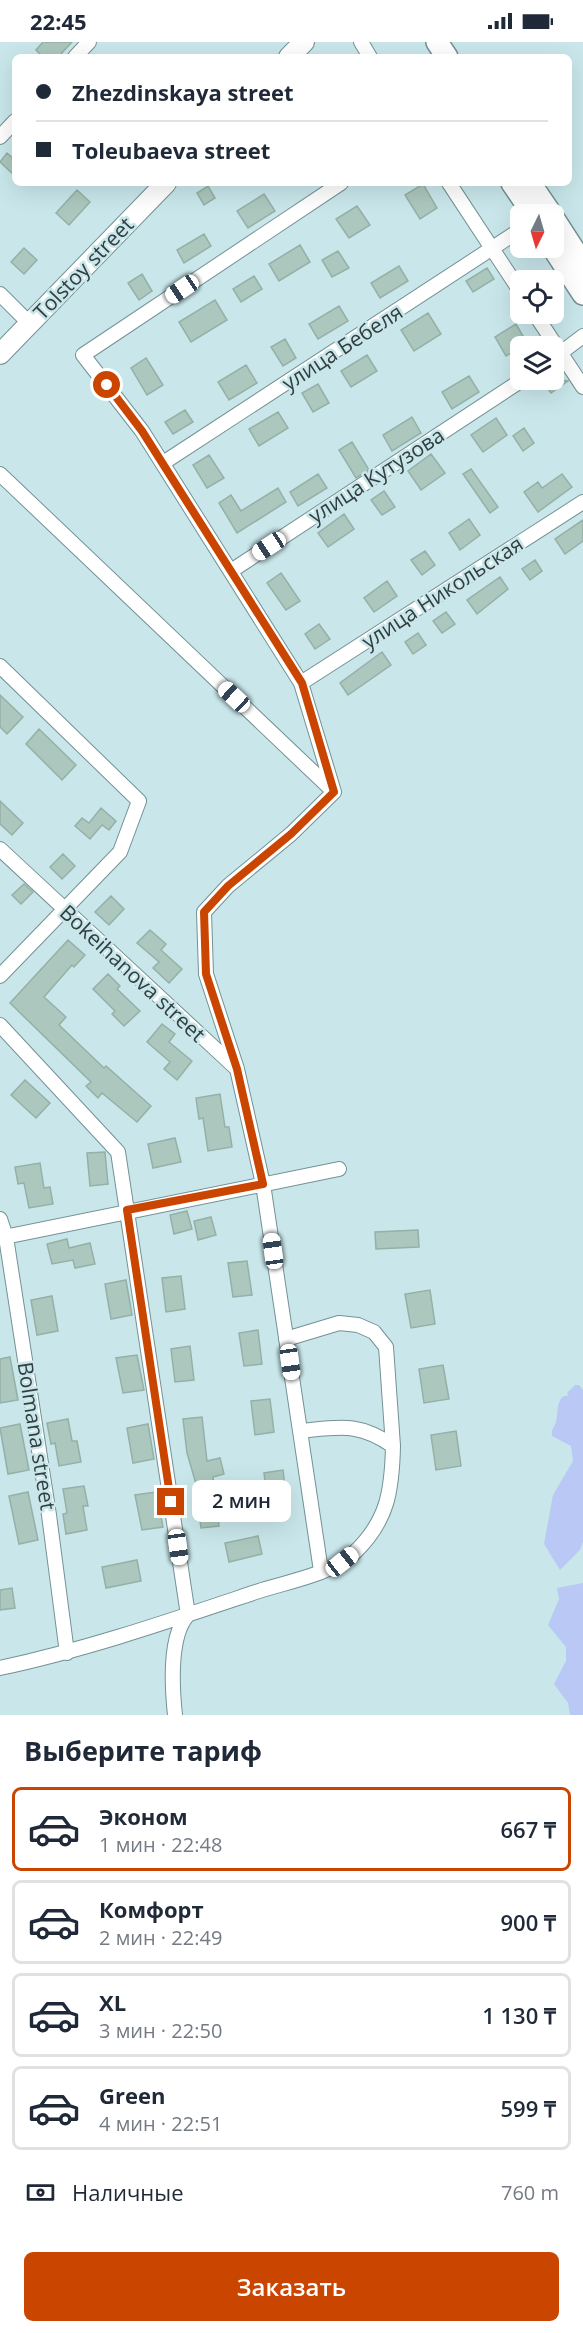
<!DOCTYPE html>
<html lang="ru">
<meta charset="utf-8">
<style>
body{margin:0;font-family:"Open Sans",sans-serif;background:#f6f6f7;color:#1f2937;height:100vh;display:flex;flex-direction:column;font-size:22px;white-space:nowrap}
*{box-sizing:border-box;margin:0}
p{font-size:20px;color:#747a83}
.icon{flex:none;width:33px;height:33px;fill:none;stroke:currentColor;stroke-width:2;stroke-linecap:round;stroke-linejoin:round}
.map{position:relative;height:1673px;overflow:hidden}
.drawer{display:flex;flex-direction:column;background:#fff;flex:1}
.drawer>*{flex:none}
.hud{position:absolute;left:12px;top:12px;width:560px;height:132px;border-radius:9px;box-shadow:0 6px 24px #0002;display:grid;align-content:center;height:132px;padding:0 24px;background:#fff}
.needle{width:39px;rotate:185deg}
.controls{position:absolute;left:510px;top:162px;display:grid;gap:12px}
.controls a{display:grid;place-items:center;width:54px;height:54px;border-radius:9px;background:#fff;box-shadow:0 6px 24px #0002;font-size:30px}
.end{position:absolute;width:27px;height:27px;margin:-14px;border:8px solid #ca4500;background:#fff;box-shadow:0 0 0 3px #fff}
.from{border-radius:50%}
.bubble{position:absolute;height:42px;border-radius:9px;background:#fff;box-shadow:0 6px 24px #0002;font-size:20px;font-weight:600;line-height:42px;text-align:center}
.car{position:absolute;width:18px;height:36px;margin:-18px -9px;border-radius:8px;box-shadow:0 0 4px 2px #0007;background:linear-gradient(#fff 24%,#345 0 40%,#fff 0 76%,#345 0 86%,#fff 0)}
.hud b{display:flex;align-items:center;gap:21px;height:57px;font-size:22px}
.hud b+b{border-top:2px solid #e0e1e3}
.hud i{width:15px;height:15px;background:#1f2937}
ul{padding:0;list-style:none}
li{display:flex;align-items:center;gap:18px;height:84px;margin:0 12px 9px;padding:0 12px;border:3px solid #e0e1e3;border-radius:9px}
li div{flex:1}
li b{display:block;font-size:22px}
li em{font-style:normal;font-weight:600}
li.active{border-color:#ca4500}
li>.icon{width:54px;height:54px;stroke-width:1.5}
h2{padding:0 24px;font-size:27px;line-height:72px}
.pay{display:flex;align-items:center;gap:15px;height:66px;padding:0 24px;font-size:22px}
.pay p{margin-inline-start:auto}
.primary-button{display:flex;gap:12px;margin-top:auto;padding:12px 24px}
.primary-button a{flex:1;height:69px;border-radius:9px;background:#ca4500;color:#fff;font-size:24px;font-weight:600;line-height:69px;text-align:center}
.status{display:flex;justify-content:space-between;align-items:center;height:42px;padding:0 30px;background:#fff;direction:ltr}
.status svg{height:16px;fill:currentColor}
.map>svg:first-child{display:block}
.water{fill:#b9c8f4}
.building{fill:#acc7bd;stroke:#95b0a6;stroke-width:1.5}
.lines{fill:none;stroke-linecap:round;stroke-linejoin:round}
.street-casing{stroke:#749194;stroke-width:16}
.secondary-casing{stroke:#749194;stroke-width:22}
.primary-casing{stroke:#749194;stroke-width:24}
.street{stroke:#fff;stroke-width:14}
.secondary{stroke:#fff;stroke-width:20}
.primary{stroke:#fff;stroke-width:21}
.route{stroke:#ca4500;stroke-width:8}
.labels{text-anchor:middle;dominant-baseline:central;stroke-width:5;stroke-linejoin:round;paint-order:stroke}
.street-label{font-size:21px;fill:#323e3f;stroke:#c9e7eb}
</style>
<div class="status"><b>22:45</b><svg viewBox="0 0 49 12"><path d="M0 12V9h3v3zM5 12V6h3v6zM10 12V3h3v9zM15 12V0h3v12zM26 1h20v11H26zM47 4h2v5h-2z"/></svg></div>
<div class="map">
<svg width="583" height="1673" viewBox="0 0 583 1673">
<rect width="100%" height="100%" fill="#c9e7eb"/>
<path class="water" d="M 575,1343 L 579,1343 L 583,1348 L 583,1500 L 580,1508 L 560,1528 L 544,1502 L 553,1453 L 573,1419 L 571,1404 L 552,1394 C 551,1387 554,1386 556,1380 C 559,1370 555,1366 562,1355 L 569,1353 L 567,1351 Z
M 583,1541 L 583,1673 L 570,1673 L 568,1661 L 554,1642 L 566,1619 L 566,1605 L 548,1583 L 559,1557 L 557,1546 Z"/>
<path class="building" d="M 43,0 L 72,0 L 58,15 L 43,15 L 36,8 Z
M 7,111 L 15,118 L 15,134 L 0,120 Z
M 423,142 L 437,166 L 420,177 L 405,153 Z
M 208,144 L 215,156 L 204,163 L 197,151 Z
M 77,148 L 90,160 L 69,183 L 56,171 Z
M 264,152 L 275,169 L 248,186 L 237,169 Z
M 357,164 L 370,183 L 349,196 L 336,177 Z
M 204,192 L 211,204 L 184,221 L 177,208 Z
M 300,203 L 310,220 L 279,239 L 269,222 Z
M 24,206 L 37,218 L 24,232 L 11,220 Z
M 338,209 L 349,226 L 332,235 L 322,218 Z
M 399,224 L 408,239 L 380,256 L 371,241 Z
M 487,226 L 494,237 L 473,250 L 466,239 Z
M 142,232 L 152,249 L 139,258 L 128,241 Z
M 254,234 L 262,247 L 241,260 L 233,247 Z
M 215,258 L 227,278 L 191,300 L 179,280 Z
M 339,264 L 348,279 L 318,297 L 309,282 Z
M 428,271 L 441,292 L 414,309 L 401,288 Z
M 516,282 L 527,301 L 506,314 L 495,295 Z
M 285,297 L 296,316 L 283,324 L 271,305 Z
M 367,313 L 377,329 L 351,345 L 341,329 Z
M 146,316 L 163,343 L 147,353 L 131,326 Z
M 246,323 L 257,341 L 229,358 L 218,340 Z
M 554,326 L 562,338 L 568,339 L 551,351 L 541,338 L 554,338 Z
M 469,334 L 479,350 L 452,367 L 442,350 Z
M 318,342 L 329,361 L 313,370 L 302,351 Z
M 185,368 L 193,380 L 173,392 L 165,380 Z
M 278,370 L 288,386 L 259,404 L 249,387 Z
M 412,375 L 421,391 L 392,409 L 383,393 Z
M 496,376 L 507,393 L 483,410 L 471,393 Z
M 524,386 L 534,401 L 523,409 L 513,394 Z
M 352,400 L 369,428 L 356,436 L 339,408 Z
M 431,412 L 445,431 L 421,448 L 408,429 Z
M 209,413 L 224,436 L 207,446 L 193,423 Z
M 471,427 L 498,465 L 490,471 L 463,432 Z
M 318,432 L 327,446 L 298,464 L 290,450 Z
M 562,432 L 572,445 L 538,470 L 524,450 L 538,440 L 542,446 Z
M 278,446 L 286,460 L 237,491 L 219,461 L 231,453 L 241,469 Z
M 384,449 L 395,465 L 382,473 L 371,458 Z
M 344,472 L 354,487 L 328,505 L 318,491 Z
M 469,477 L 480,493 L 460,508 L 449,491 Z
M 583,478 L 583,499 L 565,512 L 555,497 Z
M 425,509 L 435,523 L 422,533 L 411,518 Z
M 535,518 L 542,529 L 530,538 L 522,527 Z
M 281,531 L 300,559 L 286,568 L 267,541 Z
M 500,535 L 508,547 L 477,572 L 467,558 Z
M 387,539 L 397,554 L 374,570 L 364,556 Z
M 446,570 L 455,582 L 442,591 L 433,579 Z
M 319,582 L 330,597 L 315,607 L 305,592 Z
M 418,591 L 426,603 L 413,612 L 405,600 Z
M 382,610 L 391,623 L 348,653 L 340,641 Z
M 0,653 L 23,675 L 7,692 L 0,685 Z
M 39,687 L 76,723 L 62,738 L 26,702 Z
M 0,759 L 23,781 L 12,793 L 0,782 Z
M 101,766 L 116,779 L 109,788 L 102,783 L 90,797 L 75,784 L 82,776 L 89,781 Z
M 63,812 L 75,824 L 62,837 L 50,825 Z
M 24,842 L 33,850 L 21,862 L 12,853 Z
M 111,854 L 124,867 L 109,883 L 95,870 Z
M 150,888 L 166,902 L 161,908 L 182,927 L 169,941 L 153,926 L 159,920 L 137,901 Z
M 68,898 L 85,913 L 74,925 L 72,923 L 44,955 L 66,975 L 59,983 L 104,1026 L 106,1024 L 151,1064 L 137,1080 L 102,1051 L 98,1056 L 86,1044 L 91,1040 L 10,961 Z
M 108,932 L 120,944 L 117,947 L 140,969 L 124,984 L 112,972 L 115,969 L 93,947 Z
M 162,982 L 175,992 L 169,1000 L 192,1019 L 177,1038 L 164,1027 L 170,1020 L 147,1000 Z
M 25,1038 L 50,1061 L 36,1076 L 11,1053 Z
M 220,1052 L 225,1085 L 229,1085 L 232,1105 L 208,1109 L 203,1076 L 199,1077 L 196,1056 Z
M 175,1096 L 181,1120 L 153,1126 L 148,1102 Z
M 105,1110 L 108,1142 L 90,1144 L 87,1111 Z
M 40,1121 L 44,1146 L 50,1145 L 53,1162 L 29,1166 L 24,1141 L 18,1142 L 15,1125 Z
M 187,1169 L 192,1187 L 174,1192 L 170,1173 Z
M 211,1175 L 216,1193 L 198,1198 L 194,1179 Z
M 418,1188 L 419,1205 L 376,1207 L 375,1190 Z
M 67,1197 L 69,1206 L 90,1201 L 95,1222 L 75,1226 L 73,1218 L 52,1222 L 47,1202 Z
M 247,1219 L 252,1253 L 233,1255 L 228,1221 Z
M 181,1234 L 185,1267 L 166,1270 L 162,1236 Z
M 126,1238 L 132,1273 L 111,1277 L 105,1242 Z
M 430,1248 L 435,1282 L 411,1286 L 405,1252 Z
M 52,1254 L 58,1289 L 37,1293 L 31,1258 Z
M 258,1288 L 262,1322 L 244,1324 L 239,1291 Z
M 190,1304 L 194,1338 L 175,1340 L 171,1307 Z
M 137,1313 L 144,1348 L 123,1351 L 116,1316 Z
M 10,1315 L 18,1358 L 0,1361 L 0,1317 Z
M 443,1323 L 449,1357 L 424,1361 L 419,1327 Z
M 270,1357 L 274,1390 L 255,1393 L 251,1359 Z
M 202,1375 L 207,1419 L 220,1416 L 224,1432 L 213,1435 L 219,1484 L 201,1486 L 196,1452 L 199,1452 L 187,1411 L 183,1377 Z
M 68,1377 L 72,1399 L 77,1399 L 81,1420 L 59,1424 L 55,1401 L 51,1402 L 47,1381 Z
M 20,1382 L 29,1428 L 8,1432 L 0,1386 Z
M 148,1382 L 154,1417 L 133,1421 L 127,1386 Z
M 456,1389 L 461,1424 L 436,1428 L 431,1393 Z
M 283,1428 L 287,1462 L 268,1464 L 264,1431 Z
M 84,1444 L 88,1464 L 83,1464 L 87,1488 L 66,1492 L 63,1472 L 67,1471 L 63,1447 Z
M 28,1450 L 38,1498 L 19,1502 L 9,1454 Z
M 156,1450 L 163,1485 L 142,1488 L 135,1453 Z
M 258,1494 L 262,1512 L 229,1520 L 225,1501 Z
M 137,1518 L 141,1539 L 106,1546 L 102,1525 Z
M 12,1546 L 15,1566 L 0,1568 L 0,1548 Z"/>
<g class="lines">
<defs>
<path id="street" d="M 361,0 L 370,15
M 75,15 L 89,0
M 0,95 L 15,79
M 449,141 L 520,249
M 0,252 L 29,281
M 535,272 L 583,345
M 554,316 L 583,294
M 163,421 L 520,188
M 0,432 L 333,749
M 231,529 L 522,338
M 0,624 L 139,759 L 120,810 L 0,934
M 301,641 L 583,460
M 0,807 L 237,1027 L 263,1142 L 321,1529
M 0,983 L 118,1110 L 188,1573 C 169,1593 172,1645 175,1673
M 237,1027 L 206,932 L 204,870 L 228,844 L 291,792 L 334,750 L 301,641 L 142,389 L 83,313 L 341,141
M 0,1177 L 6,1195 L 49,1473 L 67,1611
M 0,1196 L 339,1127
M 286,1297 L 339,1281 L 358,1283 L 374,1290 L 386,1305 L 393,1404
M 0,1626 C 89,1607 175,1577 262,1548 C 291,1539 331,1532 354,1511 C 388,1479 392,1448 393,1404 C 359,1380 340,1385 300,1389"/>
<path id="secondary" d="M 289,15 L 304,0
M 0,312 L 166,141"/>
<path id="primary" d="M 437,0 L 447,15
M 512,141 L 533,172
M 530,141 L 551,172
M 554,177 L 583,222
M 553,206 L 583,252"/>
</defs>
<use href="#street" class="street-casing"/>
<use href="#secondary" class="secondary-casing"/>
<use href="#primary" class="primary-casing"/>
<use href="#street" class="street"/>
<use href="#secondary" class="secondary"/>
<use href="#primary" class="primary"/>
</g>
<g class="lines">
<path class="route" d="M 107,343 L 142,389 L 302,641 L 334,750 L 291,792 L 228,844 L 204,870 L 206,932 L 237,1027 L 263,1142 L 127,1168 L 171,1460"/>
</g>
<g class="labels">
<g class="street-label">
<text transform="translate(83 226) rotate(-46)">Tolstoy street</text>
<text transform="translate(342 305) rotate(-33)">улица Бебеля</text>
<text transform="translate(376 433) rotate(-33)">улица Кутузова</text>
<text transform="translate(442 550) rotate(-33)">улица Никольская</text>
<text transform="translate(133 931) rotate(43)">Bokeihanova street</text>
<text transform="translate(37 1394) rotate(81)">Bolmana street</text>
</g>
</g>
</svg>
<div class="controls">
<a><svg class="needle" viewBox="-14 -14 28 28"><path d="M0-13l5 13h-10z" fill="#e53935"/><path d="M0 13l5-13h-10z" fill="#747a83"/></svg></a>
<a><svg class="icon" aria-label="locate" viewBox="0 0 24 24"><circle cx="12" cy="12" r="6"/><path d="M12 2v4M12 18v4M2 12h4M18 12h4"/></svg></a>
<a><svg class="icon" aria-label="layers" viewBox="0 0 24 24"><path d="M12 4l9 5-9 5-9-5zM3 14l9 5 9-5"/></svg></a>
</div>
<i class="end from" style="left:107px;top:343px"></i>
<i class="end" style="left:171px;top:1460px"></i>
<div class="bubble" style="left:192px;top:1438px;width:99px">2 мин</div>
<i class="car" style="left:182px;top:247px;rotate:236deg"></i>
<i class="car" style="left:269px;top:504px;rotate:237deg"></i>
<i class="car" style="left:234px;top:655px;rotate:313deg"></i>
<i class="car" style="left:273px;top:1209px;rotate:352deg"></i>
<i class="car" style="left:290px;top:1320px;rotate:172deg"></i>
<i class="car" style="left:178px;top:1505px;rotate:172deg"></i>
<i class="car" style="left:342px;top:1520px;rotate:52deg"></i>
<div class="hud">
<b><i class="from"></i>Zhezdinskaya street</b>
<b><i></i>Toleubaeva street</b>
</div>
</div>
<section class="drawer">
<h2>Выберите тариф</h2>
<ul>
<li class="active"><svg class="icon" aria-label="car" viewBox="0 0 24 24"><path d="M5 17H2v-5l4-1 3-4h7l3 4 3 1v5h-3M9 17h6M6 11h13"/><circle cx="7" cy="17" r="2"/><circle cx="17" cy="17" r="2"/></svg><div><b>Эконом</b><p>1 мин · 22:48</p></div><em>667 ₸</em></li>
<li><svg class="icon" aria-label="car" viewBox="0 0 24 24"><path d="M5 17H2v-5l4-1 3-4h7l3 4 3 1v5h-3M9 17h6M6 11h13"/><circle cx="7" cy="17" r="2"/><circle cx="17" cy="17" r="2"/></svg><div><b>Комфорт</b><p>2 мин · 22:49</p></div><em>900 ₸</em></li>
<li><svg class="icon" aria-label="car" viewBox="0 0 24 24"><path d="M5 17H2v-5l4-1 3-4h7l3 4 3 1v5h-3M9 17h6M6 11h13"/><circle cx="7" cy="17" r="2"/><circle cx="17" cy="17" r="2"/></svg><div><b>XL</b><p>3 мин · 22:50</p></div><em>1 130 ₸</em></li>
<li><svg class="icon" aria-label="car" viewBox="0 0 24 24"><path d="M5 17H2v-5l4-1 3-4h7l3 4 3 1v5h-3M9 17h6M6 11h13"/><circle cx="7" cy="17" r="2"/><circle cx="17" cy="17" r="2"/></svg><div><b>Green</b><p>4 мин · 22:51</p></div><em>599 ₸</em></li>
</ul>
<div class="pay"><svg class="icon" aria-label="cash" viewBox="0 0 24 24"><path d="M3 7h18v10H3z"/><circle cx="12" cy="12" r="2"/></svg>Наличные<p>760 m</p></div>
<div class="primary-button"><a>Заказать</a></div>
</section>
